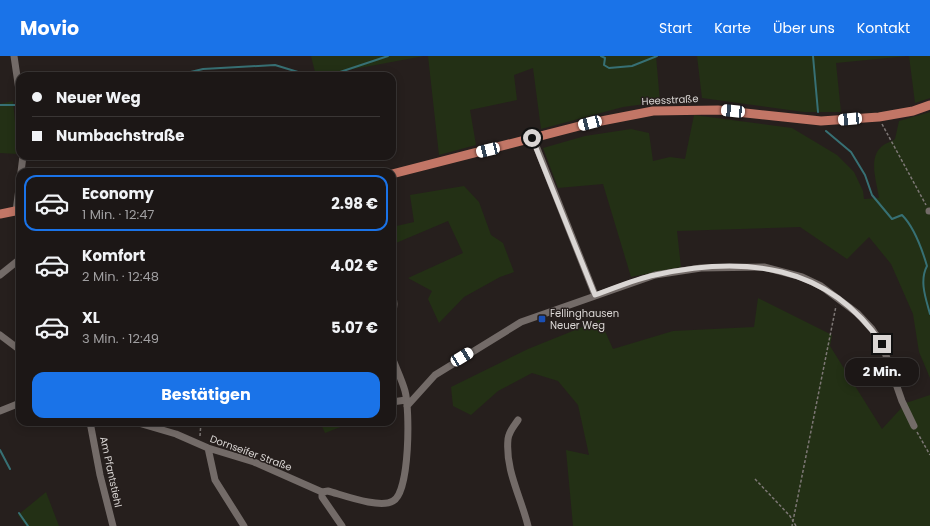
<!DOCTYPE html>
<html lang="de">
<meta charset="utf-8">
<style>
body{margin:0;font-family:Poppins,sans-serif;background:#292423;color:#f1f3f6;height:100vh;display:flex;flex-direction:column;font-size:15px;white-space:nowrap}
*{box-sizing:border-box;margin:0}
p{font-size:13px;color:#a09fa1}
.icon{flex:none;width:22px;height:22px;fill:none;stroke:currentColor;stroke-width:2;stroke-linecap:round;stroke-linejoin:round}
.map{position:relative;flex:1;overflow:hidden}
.sheet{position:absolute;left:16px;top:112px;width:380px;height:258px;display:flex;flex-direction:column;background:#1c1716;border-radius:12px;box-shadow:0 2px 10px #0003,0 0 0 1px #3a3635}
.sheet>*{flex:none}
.hud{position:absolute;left:16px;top:16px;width:380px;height:88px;border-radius:12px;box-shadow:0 2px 10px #0003,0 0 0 1px #3a3635;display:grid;align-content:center;height:88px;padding:0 16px;background:#1c1716}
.end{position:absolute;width:18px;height:18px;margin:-9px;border:5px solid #dad6d4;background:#111;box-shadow:0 0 0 2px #111}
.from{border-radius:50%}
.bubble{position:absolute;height:28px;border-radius:12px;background:#1c1716;box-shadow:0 2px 10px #0003,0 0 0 1px #3a3635;font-size:13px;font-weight:700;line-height:28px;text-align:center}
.car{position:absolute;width:12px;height:24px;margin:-12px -6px;border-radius:5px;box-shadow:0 0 3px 1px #0007;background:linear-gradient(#fff 24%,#345 0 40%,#fff 0 76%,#345 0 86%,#fff 0)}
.hud b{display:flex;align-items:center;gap:14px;height:38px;font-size:15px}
.hud b+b{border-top:1px solid #3a3635}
.hud i{width:10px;height:10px;background:#f1f3f6}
ul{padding:7px 0 0;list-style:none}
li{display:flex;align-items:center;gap:12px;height:56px;margin:0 8px 6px;padding:0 8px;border:2px solid transparent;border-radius:12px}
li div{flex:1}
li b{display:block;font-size:15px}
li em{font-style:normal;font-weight:700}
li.on{border-color:#1a73e8}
li>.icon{width:36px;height:36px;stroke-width:1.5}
.action{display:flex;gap:8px;margin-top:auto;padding:8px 16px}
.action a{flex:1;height:46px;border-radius:12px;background:#1a73e8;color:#fff;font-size:16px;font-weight:700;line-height:46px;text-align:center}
header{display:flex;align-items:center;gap:24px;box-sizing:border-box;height:56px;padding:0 20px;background:#1a73e8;color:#fff}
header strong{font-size:19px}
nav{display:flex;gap:22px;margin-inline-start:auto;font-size:14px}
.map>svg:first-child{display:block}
.green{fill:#233015}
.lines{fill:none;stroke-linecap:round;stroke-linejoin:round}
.stream{stroke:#377074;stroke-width:2}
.path{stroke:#7d7775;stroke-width:1.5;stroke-dasharray:3 2;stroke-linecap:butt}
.minor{stroke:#736b68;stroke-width:7}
.major{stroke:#c27666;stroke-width:9}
.route{stroke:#dad6d4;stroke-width:5}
.transit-dot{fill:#1a4fb4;stroke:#261f1d;stroke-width:1.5}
.labels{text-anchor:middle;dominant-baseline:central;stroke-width:3;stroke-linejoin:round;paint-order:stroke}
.street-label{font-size:10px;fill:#dad6d4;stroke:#261f1d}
.poi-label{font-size:10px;fill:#dad6d4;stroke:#261f1d;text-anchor:start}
</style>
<header>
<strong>Movio</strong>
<nav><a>Start</a><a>Karte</a><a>Über uns</a><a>Kontakt</a></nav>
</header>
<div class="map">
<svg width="930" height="470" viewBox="0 0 930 470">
<rect width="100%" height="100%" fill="#261f1d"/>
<path class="green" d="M 311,0 L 424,0 L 316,20 Z
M 428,0 L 656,0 L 660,46 L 623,51 L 541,73 L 533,12 L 514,19 L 517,44 L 470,54 L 476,89 L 439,99 Z
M 697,0 L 908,0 L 836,7 L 841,56 L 804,56 L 702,42 Z
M 909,0 L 930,0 L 930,42 L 915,47 Z
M 13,45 L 18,98 L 0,97 L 0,48 Z
M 930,56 L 930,322 L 919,296 L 913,258 L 891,208 L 869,181 L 847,203 L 800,171 L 677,175 L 681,211 L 631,221 L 603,128 L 558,132 L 543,92 L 585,80 L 631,73 L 649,77 L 653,105 L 670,101 L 685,103 L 694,59 L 792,72 L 837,99 L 854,116 L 863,135 L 864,143 L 879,142 C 877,127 868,103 881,91 C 885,87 891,86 895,83 L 899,65 Z
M 464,130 L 479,146 L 491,179 L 503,187 L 514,216 L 500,221 L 464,241 L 439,267 L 428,243 L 432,235 L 408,222 L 463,197 L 448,165 L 396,187 L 392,179 L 392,171 L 414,166 L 410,139 Z
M 758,242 L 832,279 L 830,290 L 882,373 L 906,347 L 930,339 L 930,470 L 573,470 L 566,394 L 589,399 L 578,349 L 558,325 L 532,317 L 498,335 L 471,359 L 453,350 L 451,331 L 528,293 L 600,264 L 613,293 L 673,275 L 754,271 Z
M 320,366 L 342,366 L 343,370 L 325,377 Z
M 46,436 L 59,470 L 26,470 L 18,459 Z"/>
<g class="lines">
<path class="stream" d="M 601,0 L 605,2 L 604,9 L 609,12 L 632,10 L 657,0
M 813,0 L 818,56
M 174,20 L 203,13 L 275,9 L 311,20
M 328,20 L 388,0
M 0,49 L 20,49
M 826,75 L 851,96 L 865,119 L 872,139 L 892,163 L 902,159 C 915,172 922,193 927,210 C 919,225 926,243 930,258
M 0,394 L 10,413
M 19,457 L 28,470"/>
<path class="path" d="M 882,68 L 926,149
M 917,376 L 930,399
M 200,380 L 201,366
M 755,423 L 790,460 L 793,465 L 792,470
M 796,470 L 793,465 L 836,250"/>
<path class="minor" d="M 14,0 L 20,41
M 533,82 L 595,239
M 21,116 L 23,100
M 16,155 L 20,125
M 929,155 L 930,155
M 0,219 L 20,203
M 392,231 L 394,248 L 392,266
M 0,279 L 20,294
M 392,346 L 406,344
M 407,350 L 435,319 L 521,266 L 655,219 L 701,212 L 764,211 L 802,221 L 821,230 L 857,257 L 872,273 L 882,288 L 902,345 L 914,370
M 0,355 L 20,347
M 518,364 C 514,370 509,375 508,383 C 505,414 521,441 528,470
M 90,366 L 100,419 L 113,470
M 135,366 L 176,378 L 208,392 L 254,406 L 322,436 L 322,441 L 342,470
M 208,392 L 215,424 L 244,470
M 322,436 L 328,435 C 343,439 380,453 393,445 C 410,437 410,353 405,335 C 402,324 396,312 392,301"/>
<path class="major" d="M 392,118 L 591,67 L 653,55 L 718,54 L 821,65 L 879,61 L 913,55 L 930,49
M 0,158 L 20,154"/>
</g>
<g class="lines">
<path class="route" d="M 532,82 L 595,239 C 615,232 635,223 655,219 C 744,199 828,208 882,288"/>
</g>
<rect class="transit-dot" x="538" y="259" width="8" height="8" rx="2"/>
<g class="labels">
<g class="street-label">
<text transform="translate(670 44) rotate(-3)">Heesstraße</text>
<text transform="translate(251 397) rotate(20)">Dornseifer Straße</text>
<text transform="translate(111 416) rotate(78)">Am Pfantstiehl</text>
</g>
<g class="poi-label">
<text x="550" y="257">Fellinghausen<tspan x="550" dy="12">Neuer Weg</tspan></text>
</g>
</g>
</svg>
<i class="end from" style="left:532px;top:82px"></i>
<i class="end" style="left:882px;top:288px"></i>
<div class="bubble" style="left:845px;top:302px;width:74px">2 Min.</div>
<i class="car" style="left:733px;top:55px;rotate:276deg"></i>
<i class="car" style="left:850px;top:63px;rotate:265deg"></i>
<i class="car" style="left:590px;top:67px;rotate:255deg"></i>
<i class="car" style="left:488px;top:94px;rotate:256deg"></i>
<i class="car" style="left:462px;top:301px;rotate:59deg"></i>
<div class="hud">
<b><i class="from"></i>Neuer Weg</b>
<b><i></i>Numbachstraße</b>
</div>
<section class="sheet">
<ul>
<li class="on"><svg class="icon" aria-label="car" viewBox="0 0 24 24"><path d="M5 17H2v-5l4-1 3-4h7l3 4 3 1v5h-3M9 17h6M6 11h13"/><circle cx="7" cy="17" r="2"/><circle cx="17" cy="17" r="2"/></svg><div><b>Economy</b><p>1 Min. · 12:47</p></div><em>2.98 €</em></li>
<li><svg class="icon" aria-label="car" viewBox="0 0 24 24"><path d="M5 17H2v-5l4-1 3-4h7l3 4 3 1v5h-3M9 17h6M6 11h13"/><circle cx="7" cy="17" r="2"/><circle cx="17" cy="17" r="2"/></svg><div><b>Komfort</b><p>2 Min. · 12:48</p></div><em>4.02 €</em></li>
<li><svg class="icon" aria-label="car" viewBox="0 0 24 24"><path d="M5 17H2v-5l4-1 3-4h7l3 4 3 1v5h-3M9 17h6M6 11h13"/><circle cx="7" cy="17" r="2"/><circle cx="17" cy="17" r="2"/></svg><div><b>XL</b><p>3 Min. · 12:49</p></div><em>5.07 €</em></li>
</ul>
<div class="action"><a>Bestätigen</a></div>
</section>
</div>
